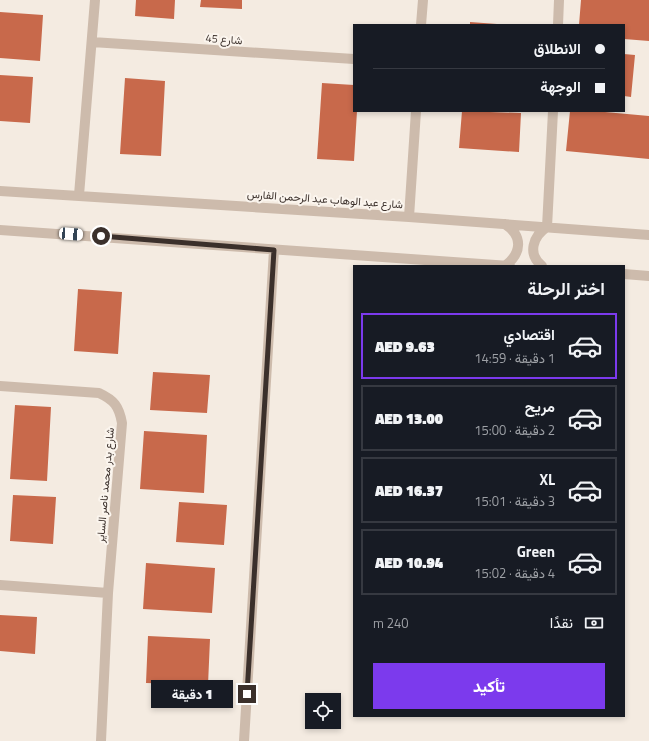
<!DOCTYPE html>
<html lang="ar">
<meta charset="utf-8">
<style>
body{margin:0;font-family:"Titillium Web",Vazirmatn,sans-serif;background:#20242c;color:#f1f3f6;direction:rtl;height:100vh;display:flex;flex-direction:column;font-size:15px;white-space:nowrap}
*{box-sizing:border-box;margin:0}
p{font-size:13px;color:#9ea1a6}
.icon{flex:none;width:22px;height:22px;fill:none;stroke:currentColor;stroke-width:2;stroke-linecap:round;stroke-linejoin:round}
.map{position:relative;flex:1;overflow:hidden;direction:ltr}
.side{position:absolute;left:353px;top:265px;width:272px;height:452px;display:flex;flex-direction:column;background:#171b24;border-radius:0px;box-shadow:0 2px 6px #0003;direction:rtl}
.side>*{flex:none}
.hud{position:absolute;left:353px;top:24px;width:272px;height:88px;border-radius:0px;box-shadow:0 2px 6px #0003;direction:rtl;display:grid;align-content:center;height:88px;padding:0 20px;background:#171b24}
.controls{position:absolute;left:305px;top:693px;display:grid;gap:8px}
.controls a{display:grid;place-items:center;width:36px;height:36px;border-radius:0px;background:#171b24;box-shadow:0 2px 6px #0003;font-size:20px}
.end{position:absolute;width:18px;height:18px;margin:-9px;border:5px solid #3b302b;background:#fff;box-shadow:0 0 0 2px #fff}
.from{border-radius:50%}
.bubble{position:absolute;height:28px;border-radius:0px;background:#171b24;box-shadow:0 2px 6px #0003;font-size:13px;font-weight:800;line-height:28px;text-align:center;direction:rtl}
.car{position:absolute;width:12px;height:24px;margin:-12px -6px;border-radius:5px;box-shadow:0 0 3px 1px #0007;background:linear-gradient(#fff 24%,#345 0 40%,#fff 0 76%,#345 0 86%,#fff 0)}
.hud b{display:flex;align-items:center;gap:14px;height:38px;font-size:15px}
.hud b+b{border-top:1px solid #363941}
.hud i{width:10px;height:10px;background:#f1f3f6}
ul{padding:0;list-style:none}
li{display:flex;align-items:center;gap:12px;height:66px;margin:0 8px 6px;padding:0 12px;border:2px solid #363941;border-radius:0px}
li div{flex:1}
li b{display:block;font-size:15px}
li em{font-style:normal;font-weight:800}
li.on{border-color:#7c3aed}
li>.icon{width:36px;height:36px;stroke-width:1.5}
h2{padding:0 20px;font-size:18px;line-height:48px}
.pay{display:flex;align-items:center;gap:10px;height:44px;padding:0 20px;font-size:15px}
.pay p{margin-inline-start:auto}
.button{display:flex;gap:8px;margin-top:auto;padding:8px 20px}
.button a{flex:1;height:46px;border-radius:0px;background:#7c3aed;color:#fff;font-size:16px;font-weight:800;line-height:46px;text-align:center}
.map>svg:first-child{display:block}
.building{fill:#c8694b}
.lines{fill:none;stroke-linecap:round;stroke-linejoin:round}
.minor{stroke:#cdbbac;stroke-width:10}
.route{stroke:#3b302b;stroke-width:5}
.labels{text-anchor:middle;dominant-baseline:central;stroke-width:4;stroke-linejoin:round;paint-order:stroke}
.street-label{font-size:11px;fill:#3b302b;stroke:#fbf5ee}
</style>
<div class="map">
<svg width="649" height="741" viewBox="0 0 649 741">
<rect width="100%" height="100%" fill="#f4ebe1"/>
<path class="building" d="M 136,0 L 175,0 L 174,19 L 135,16 Z
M 201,0 L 242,0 L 242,9 L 200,7 Z
M 581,0 L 649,0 L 649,41 L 624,39 L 624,25 L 579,25 Z
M 0,12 L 43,15 L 40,61 L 0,58 Z
M 470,22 L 497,24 L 497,25 L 470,25 Z
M 624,54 L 635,55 L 631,97 L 624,96 Z
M 0,75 L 33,77 L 30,123 L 0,121 Z
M 125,78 L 165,81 L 161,156 L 120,154 Z
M 322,83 L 354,85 L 354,111 L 357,111 L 354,161 L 317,159 Z
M 462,111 L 521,113 L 519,152 L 459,148 Z
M 570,111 L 594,111 L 649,116 L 649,159 L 566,151 Z
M 78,289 L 122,292 L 118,354 L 74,351 Z
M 153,372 L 210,375 L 207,413 L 150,410 Z
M 15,405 L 51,407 L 47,481 L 10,479 Z
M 144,431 L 207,435 L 204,493 L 140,489 Z
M 13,495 L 56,497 L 53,544 L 10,541 Z
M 179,502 L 227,505 L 224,545 L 176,542 Z
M 146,563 L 215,568 L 212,613 L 143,609 Z
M 0,615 L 37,617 L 35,654 L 0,651 Z
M 148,636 L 210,639 L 208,685 L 146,683 Z"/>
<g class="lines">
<path class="minor" d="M 421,25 L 423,0
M 558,25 L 559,0
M 92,42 L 354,59
M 0,191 L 409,217 L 649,235
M 79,195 L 95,0
M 409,217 L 416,111
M 505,224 C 523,236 522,253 505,266
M 0,230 L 510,266
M 542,266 C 527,254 533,236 547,227 L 553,111
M 624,274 L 649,276
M 0,386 L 99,393 C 114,400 119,406 122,423 L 108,593 L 101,741
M 0,585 L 108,593
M 244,741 L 274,250"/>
</g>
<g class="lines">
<path class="route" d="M 101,236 L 274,250 L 247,694"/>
</g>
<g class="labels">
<g class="street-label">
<text transform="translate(224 39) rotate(4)">شارع 45</text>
<text transform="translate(325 199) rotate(4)">شارع عبد الوهاب عبد الرحمن الفارس</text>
<text transform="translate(105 485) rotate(-85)">شارع بدر محمد ناصر الساير</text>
</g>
</g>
</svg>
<div class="controls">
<a><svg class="icon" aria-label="locate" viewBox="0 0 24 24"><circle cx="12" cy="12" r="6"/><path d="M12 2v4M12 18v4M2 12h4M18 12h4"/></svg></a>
</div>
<i class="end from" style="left:101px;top:236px"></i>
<i class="end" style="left:247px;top:694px"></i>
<div class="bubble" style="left:151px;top:680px;width:82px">1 دقيقة</div>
<i class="car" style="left:71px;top:234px;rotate:94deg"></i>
<div class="hud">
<b><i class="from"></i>الانطلاق</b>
<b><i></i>الوجهة</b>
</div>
<section class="side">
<h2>اختر الرحلة</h2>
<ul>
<li class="on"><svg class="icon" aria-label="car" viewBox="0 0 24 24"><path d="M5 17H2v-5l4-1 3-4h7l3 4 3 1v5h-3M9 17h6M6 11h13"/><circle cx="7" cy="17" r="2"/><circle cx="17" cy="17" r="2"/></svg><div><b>اقتصادي</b><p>1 دقيقة · 14:59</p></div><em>AED 9.63</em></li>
<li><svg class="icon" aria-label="car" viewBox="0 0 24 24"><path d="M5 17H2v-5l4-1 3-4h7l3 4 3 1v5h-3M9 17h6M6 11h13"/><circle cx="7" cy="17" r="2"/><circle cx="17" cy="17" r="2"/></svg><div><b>مريح</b><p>2 دقيقة · 15:00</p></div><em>AED 13.00</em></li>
<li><svg class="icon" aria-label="car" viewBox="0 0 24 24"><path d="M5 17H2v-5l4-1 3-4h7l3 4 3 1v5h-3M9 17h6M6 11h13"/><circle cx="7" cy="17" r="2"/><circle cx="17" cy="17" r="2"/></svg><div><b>XL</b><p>3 دقيقة · 15:01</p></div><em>AED 16.37</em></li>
<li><svg class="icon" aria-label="car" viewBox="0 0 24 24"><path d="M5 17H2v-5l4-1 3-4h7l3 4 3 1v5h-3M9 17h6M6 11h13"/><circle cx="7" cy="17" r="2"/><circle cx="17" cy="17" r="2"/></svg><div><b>Green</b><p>4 دقيقة · 15:02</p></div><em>AED 10.94</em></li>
</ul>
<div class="pay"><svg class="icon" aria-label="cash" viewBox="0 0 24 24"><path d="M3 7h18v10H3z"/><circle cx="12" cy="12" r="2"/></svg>نقدًا<p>240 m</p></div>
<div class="button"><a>تأكيد</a></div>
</section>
</div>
